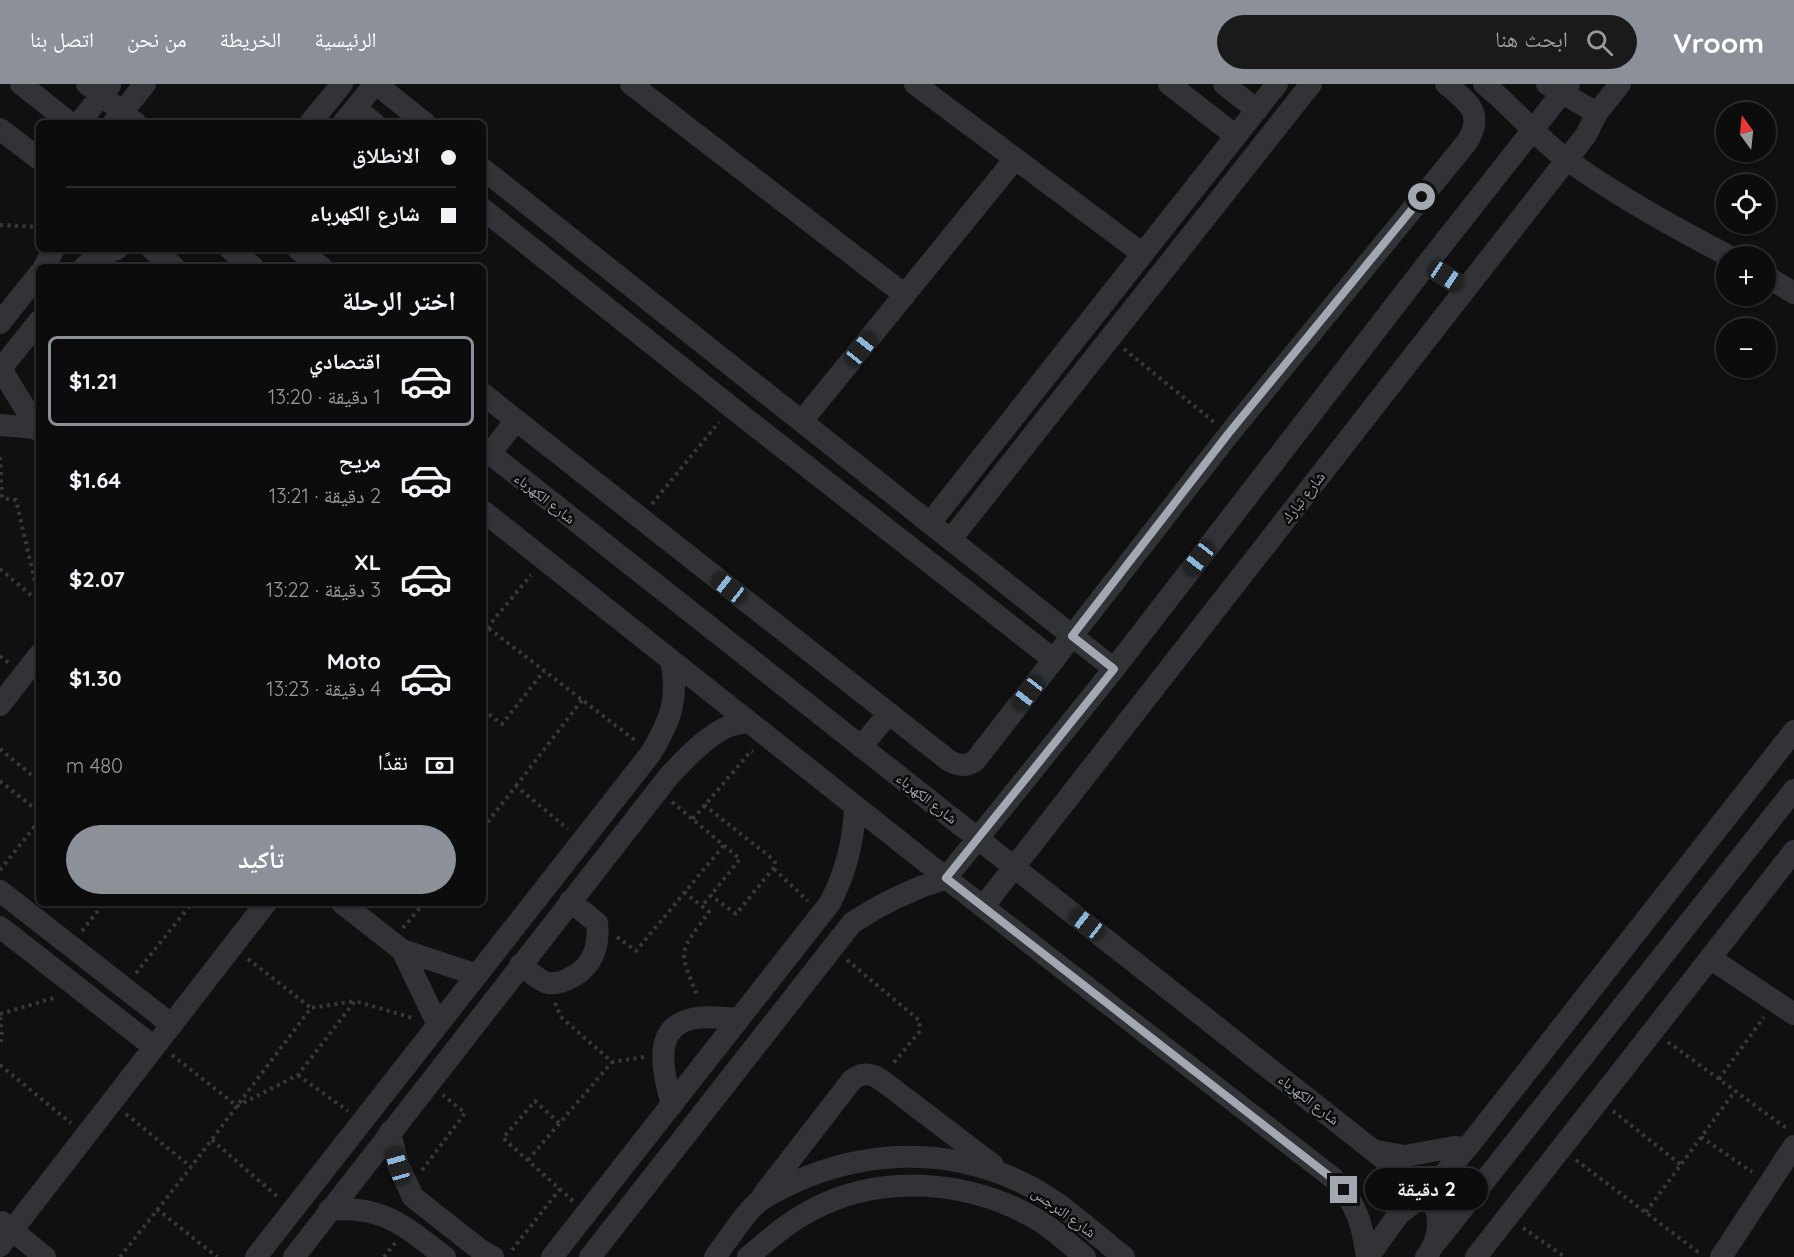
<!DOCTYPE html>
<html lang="ar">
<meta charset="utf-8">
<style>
body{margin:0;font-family:Quicksand,"Noto Naskh Arabic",sans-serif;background:#1a1a1b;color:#f1f3f6;direction:rtl;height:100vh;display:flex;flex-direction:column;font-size:22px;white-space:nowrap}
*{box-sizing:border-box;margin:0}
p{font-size:20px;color:#9a9b9d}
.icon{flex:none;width:33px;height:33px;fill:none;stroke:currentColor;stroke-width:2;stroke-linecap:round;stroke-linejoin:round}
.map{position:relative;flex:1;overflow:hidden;direction:ltr}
.details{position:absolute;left:36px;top:180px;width:450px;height:642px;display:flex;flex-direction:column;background:#0c0c0d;border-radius:9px;box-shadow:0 2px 4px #0004,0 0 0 2px #2c2c2e;direction:rtl}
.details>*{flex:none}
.hud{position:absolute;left:36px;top:36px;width:450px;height:132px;border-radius:9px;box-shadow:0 2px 4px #0004,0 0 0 2px #2c2c2e;direction:rtl;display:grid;align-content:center;height:132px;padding:0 30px;background:#0c0c0d}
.needle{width:39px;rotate:345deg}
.buttons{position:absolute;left:1716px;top:18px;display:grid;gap:12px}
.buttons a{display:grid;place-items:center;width:60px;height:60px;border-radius:50%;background:#0c0c0d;box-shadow:0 2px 4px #0004,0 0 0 2px #2c2c2e;font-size:30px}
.end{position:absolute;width:27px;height:27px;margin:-14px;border:8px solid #a2a8b2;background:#111;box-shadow:0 0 0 3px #111}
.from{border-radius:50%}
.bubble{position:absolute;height:42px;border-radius:21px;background:#0c0c0d;box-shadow:0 2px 4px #0004,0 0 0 2px #2c2c2e;font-size:20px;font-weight:700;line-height:42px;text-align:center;direction:rtl}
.car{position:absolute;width:18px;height:36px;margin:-18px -9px;border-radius:8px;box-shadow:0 0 4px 2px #0007;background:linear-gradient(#222 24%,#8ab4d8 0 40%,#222 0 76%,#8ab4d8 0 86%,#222 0)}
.hud b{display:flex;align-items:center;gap:21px;height:57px;font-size:22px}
.hud b+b{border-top:2px solid #2c2c2e}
.hud i{width:15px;height:15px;background:#f1f3f6}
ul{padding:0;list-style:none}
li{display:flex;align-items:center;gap:18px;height:90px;margin:0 12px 9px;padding:0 18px;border:3px solid transparent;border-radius:9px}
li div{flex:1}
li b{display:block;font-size:22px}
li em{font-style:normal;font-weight:700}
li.active{border-color:#8c9099}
li>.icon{width:54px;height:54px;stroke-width:1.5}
h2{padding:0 30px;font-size:27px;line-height:72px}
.pay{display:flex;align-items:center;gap:15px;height:66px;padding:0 30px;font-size:22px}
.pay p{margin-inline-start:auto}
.action{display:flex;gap:12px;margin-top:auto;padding:12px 30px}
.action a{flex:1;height:69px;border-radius:36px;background:#8c9099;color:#fff;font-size:24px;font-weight:700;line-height:69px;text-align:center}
header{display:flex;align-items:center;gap:36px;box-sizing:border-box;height:84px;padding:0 30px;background:#8c9099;color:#fff}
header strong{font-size:28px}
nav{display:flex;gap:33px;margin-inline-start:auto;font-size:21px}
.search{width:420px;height:54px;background:#1a1a1b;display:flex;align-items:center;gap:15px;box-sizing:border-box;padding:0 21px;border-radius:33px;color:#9a9b9d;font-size:22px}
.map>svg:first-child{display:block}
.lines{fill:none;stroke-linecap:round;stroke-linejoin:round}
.path{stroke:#373a3d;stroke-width:4;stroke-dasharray:3 4.5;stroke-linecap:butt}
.minor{stroke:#313336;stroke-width:22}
.route{stroke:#a2a8b2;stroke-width:8}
.labels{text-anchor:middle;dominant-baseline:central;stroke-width:5;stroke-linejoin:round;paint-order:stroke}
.street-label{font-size:15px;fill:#a2a8b2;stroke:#0b0b0c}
</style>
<header>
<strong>Vroom</strong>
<div class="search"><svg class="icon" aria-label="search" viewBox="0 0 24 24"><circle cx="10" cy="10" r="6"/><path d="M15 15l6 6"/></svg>ابحث هنا</div>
<nav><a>الرئيسية</a><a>الخريطة</a><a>من نحن</a><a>اتصل بنا</a></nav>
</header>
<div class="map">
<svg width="1794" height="1173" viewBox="0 0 1794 1173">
<rect width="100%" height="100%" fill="#101011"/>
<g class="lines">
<path class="path" d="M 0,141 L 39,143
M 1124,265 L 1214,338
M 0,373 L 2,414 L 16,416 L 39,515
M 652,420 L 719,338
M 0,485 L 39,518
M 483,540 L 636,657
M 487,544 L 531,491
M 0,572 L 9,579
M 483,626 L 502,640 L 544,587
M 0,665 L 39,697
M 0,697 L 39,728
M 516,702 L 582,616
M 672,718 L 740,775 L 702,822
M 704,721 L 774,776 L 776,781 L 736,830 L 710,811
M 693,735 L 751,667 L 753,668
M 483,744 L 516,702 L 568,745
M 774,785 L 808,817
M 0,786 L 39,737
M 684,808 L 709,828 C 678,870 678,865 698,913
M 403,844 L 424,819
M 82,847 L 104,819
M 617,853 L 636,867 L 724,761
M 248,875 L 311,924
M 847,876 L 920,937 L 919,948 L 892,981
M 136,889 L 192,819
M 555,919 L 561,933 L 612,978 L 644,973
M 0,930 L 57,913
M 0,933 L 2,953 L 0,961
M 1668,958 L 1786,1044
M 172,971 L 237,1022 L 298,991 L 355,917 L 413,934
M 0,981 L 71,1039
M 298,991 L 348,1027
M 1719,995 L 1764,933
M 1613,1027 L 1681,1081
M 126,1030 L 191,1083
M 559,1039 L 535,1017 L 503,1054 L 573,1117
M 1701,1053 L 1752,1088
M 212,1056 L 279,1114
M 528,1076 L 612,978
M 1576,1076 L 1702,1171
M 422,1086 L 465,1029 L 443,1011
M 157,1125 L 217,1173
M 1646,1128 L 1735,1007
M 1523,1144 L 1565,1173
M 512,1166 L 560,1105
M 120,1173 L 191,1083 L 311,924 L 355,917
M 384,1173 L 395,1159"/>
<path class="minor" d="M 21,0 L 70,39
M 87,0 L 136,39
M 376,0 L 425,39
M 631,0 L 905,211
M 915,0 L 1143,170
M 1169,0 L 1236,52
M 1224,0 L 1257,26
M 1484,0 C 1513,23 1536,53 1566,75 C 1617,112 1673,143 1729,172
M 1547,0 L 1597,29
M 355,24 L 374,39
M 114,38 L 145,0
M 79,39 L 110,1
M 310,39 L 342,0
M 343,39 L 375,0
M 0,45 L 39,75
M 483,85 L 1114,585
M 483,125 L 731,323 L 1054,576
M 152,165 L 174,183
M 230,165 L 253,183
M 298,165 L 321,183
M 1427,180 L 1465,205
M 44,183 L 54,165
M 84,183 L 99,172 L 117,165
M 1766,192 L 1794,209
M 0,239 L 39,190
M 1,285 L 39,347
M 0,286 L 39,237
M 483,310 L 948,676 C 958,682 966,683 975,677 L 1229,350 L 1467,58 C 1485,29 1468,18 1446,0
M 802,337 L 1015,75
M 0,341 L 36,344
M 483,364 L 1427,1109 C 1443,1129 1441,1153 1426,1173
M 490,370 L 516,336
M 483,427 L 946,794 L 1333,1094 C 1357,1120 1362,1139 1367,1173
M 930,439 L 1277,0
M 951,455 L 1311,0
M 0,621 L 39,571
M 861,663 L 889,629
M 0,807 L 172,941
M 342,819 L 402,866 L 477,891
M 983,823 L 1586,51 L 1597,29 L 1620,0
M 0,843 L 154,963
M 402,866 L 438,941
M 1710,874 L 1794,930
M 520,881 C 528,886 539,897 548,899 C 553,900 562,898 566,896 C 591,886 600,864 597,839 L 570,817
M 672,1021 C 664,990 649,942 696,934 C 710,932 726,934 739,935
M 390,1048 L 398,1081 L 413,1113 L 479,1165 L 493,1173
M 1377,1067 L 1405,1072 L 1454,1063 L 1467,1064
M 763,1111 L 852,996 C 862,988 870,989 880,995 L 993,1081
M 329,1126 C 384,1121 404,1142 445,1173
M 2,1138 L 45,1173
M 1437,1157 L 1794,706
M 0,1162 L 266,819
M 256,1173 L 651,669 C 671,635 679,615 671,576
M 294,1173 L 669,692 C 686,674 706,652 729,642 C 735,640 742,639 748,638
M 552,1173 L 830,819 C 846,788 854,757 855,722
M 590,1173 L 852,839 C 882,819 912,805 946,794 L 1114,585 L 1427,180 L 1569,0
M 715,1173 C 726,1159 744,1130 757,1119 C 771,1108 792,1099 809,1092 C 882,1064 959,1066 1029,1102 C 1064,1120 1093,1149 1124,1173
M 748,1173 C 768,1156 787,1139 810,1127 C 881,1088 970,1096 1038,1136 C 1055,1146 1070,1161 1085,1173
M 1368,1173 L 1399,1130 L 1427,1109 L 1467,1064 L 1794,647
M 1476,1173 L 1794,767
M 1721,1173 L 1794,1062"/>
</g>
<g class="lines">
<path class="route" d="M 1344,1106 L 1333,1095 L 946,794 L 1114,585 L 1072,552 L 1228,350 L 1422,113"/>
</g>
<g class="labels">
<g class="street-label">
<text transform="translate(1303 413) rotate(-52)">شارع تبارك</text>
<text transform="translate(545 414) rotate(38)">شارع الكهرباء</text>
<text transform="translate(927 714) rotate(38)">شارع الكهرباء</text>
<text transform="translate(1309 1015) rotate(38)">شارع الكهرباء</text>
<text transform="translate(1064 1128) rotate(36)">شارع النرجس</text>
</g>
</g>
</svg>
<div class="buttons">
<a><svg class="needle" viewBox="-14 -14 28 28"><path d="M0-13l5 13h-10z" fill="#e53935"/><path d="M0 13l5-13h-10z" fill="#9a9b9d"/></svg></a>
<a><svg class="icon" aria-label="locate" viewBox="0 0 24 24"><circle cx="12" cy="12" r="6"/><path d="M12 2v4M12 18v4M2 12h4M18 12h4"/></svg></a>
<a>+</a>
<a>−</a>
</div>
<i class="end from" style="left:1422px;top:113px"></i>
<i class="end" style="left:1344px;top:1106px"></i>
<div class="bubble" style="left:1365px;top:1084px;width:123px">2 دقيقة</div>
<i class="car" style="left:1446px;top:192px;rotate:124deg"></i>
<i class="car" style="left:861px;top:265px;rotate:39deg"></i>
<i class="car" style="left:1199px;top:474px;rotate:218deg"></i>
<i class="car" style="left:729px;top:504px;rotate:308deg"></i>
<i class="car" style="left:1028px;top:609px;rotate:218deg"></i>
<i class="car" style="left:1087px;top:840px;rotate:308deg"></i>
<i class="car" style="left:398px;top:1082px;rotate:344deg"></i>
<div class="hud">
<b><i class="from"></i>الانطلاق</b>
<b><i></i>شارع الكهرباء</b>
</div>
<section class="details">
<h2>اختر الرحلة</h2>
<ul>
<li class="active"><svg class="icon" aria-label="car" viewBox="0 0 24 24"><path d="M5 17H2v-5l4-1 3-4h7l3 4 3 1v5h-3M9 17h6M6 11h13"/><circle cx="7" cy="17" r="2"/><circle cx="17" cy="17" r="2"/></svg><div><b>اقتصادي</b><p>1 دقيقة · 13:20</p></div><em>$1.21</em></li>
<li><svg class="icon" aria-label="car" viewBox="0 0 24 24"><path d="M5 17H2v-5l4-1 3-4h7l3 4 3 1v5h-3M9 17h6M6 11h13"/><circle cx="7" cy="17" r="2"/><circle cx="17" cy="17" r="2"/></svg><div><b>مريح</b><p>2 دقيقة · 13:21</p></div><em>$1.64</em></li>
<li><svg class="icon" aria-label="car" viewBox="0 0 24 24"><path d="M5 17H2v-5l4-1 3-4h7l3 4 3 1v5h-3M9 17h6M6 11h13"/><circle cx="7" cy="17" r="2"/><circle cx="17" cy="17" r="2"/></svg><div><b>XL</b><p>3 دقيقة · 13:22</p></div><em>$2.07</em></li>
<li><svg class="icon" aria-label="car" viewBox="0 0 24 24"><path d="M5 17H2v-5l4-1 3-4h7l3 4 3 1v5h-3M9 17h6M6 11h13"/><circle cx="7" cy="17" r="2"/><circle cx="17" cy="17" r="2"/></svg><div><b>Moto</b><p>4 دقيقة · 13:23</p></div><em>$1.30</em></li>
</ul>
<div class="pay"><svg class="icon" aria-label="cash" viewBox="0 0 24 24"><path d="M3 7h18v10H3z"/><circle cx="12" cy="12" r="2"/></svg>نقدًا<p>480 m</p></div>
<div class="action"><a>تأكيد</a></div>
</section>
</div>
